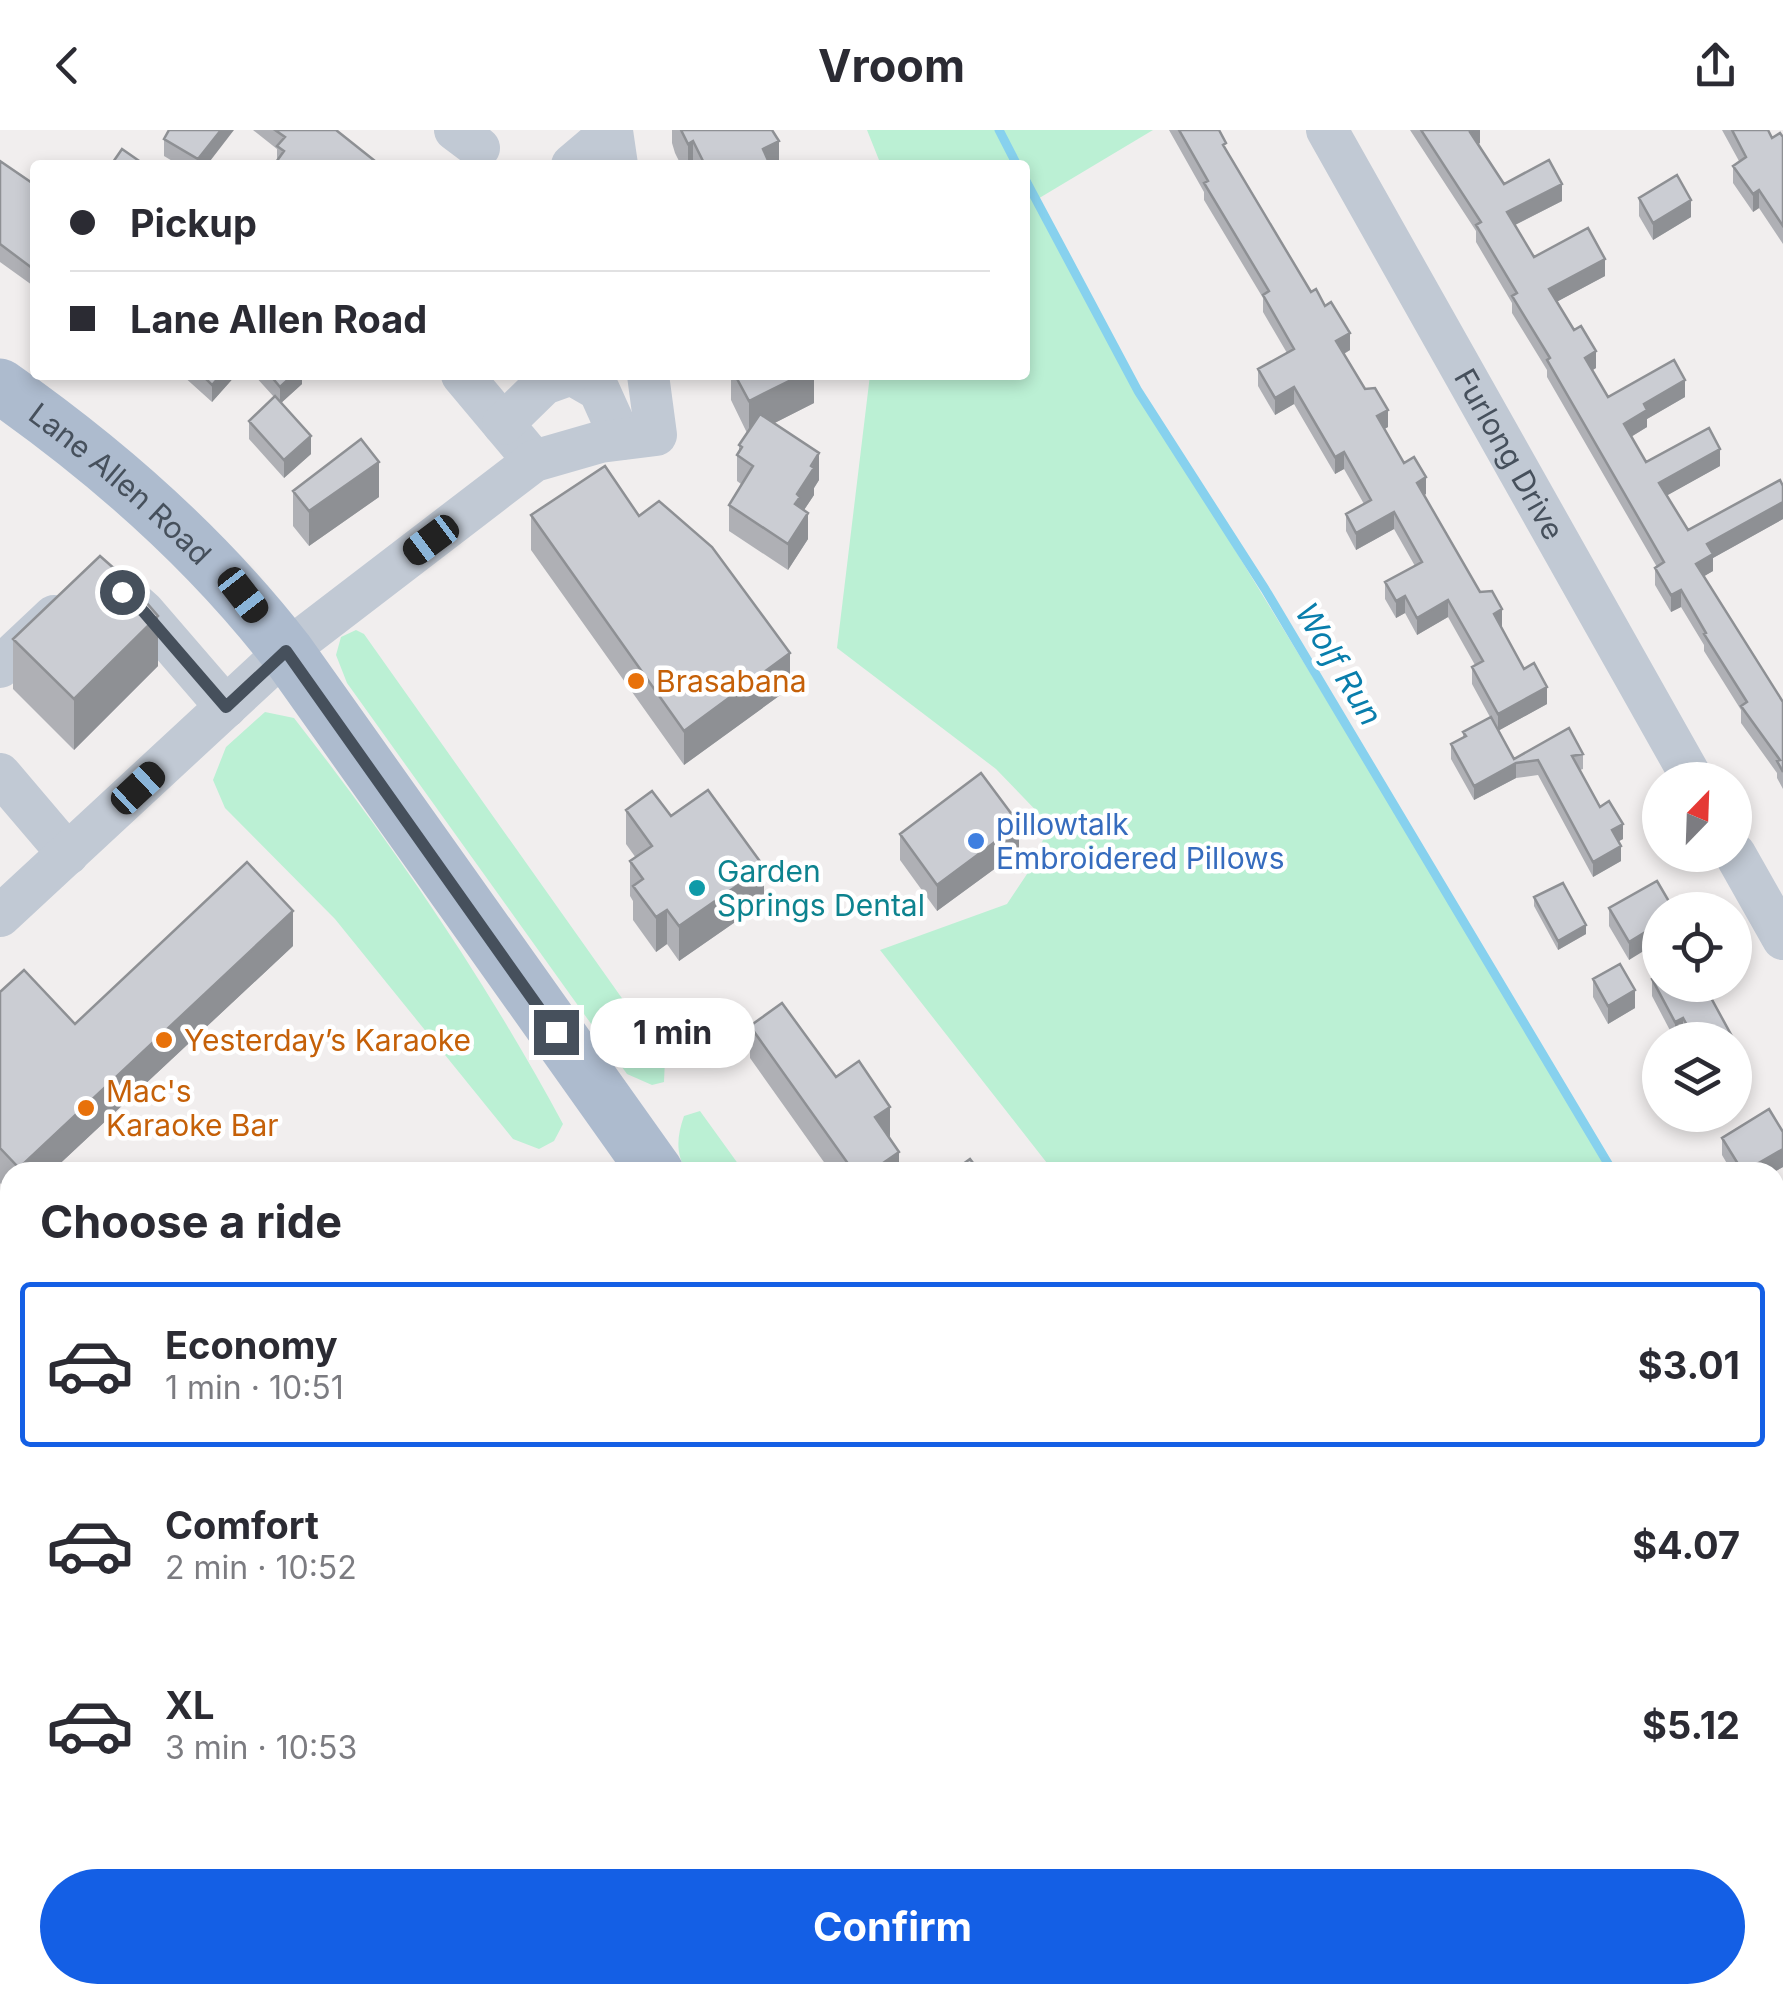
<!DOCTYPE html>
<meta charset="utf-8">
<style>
body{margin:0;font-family:Inter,sans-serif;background:#f2f2f3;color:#2b2b33;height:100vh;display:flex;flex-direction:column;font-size:38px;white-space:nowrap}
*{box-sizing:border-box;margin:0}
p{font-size:32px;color:#7c7c81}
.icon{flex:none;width:55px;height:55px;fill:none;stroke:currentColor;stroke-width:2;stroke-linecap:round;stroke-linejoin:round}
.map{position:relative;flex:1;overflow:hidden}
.side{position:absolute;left:0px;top:1032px;width:1785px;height:842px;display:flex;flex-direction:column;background:#fff;border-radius:30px 30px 0 0;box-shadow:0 5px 15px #0003}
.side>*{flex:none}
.banner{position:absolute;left:30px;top:30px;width:1000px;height:220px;border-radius:10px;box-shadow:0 5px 15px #0003;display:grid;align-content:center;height:220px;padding:0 40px;background:#fff}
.needle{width:65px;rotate:23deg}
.tools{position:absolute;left:1642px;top:632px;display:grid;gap:20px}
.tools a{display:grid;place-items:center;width:110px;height:110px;border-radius:50%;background:#fff;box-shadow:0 5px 15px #0003;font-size:50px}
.end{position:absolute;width:45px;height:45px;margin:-22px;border:12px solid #46505c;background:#fff;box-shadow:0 0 0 5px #fff}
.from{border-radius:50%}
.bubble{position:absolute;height:70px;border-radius:35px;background:#fff;box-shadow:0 5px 15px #0003;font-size:32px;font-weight:700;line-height:70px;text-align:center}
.car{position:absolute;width:30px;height:60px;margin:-30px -15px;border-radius:12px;box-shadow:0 0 8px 2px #0007;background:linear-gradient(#222 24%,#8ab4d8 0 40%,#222 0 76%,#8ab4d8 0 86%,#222 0)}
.banner b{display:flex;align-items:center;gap:35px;height:95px;font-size:38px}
.banner b+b{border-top:2px solid #e1e1e2}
.banner i{width:25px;height:25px;background:#2b2b33}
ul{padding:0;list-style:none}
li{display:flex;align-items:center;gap:30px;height:165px;margin:0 20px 15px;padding:0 20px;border:5px solid transparent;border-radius:10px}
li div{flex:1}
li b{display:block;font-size:38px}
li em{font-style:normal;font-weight:700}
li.on{border-color:#145fe5}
li>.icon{width:90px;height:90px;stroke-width:1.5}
h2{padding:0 40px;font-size:45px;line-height:120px}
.action{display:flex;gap:20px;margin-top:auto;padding:20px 40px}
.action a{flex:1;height:115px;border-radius:60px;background:#145fe5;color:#fff;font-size:40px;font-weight:700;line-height:115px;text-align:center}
header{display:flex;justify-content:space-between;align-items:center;height:130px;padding:0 40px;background:#fff;font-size:45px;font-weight:700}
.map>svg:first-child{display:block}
.green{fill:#bbf0d4}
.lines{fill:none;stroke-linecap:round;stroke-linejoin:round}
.stream{stroke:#87d1ee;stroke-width:9}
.minor{stroke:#c1c9d4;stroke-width:42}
.major{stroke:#adbbce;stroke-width:55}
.wall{fill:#afb0b5}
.shaded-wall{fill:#8e9094}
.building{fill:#cbcdd3;stroke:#8e9094;stroke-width:2.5}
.route{stroke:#46505c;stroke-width:12}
.food-dot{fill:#e8710a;stroke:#fff;stroke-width:4}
.shop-dot{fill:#3f7fe0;stroke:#fff;stroke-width:4}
.culture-dot{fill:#0f9aa8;stroke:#fff;stroke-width:4}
.labels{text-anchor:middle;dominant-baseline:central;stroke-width:9;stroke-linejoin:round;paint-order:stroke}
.street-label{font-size:30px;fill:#46505c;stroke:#fff}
.food-label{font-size:30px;fill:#c56008;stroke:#fff;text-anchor:start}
.shop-label{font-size:30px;fill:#366cbe;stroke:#fff;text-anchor:start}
.culture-label{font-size:30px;fill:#0d838f;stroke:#fff;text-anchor:start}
.water-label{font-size:32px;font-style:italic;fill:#097eac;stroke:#fff}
</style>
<header><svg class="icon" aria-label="back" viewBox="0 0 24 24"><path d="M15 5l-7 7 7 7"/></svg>Vroom<svg class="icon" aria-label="share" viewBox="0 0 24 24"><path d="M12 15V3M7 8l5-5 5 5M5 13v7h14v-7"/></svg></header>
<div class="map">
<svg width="1783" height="1874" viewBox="0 0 1783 1874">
<rect width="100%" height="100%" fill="#f1eeee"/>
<path class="green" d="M 867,0 L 1153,0 L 1036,70 L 1138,261 L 1615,1042 L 1054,1042 L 880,820 L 1007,774 L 1027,744 L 1050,695 L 996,639 L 837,518 L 870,245 L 1025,245 L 1025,35 L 881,35 Z
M 356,500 L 364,504 L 665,929 L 664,952 L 652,955 L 627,944 L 347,553 L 336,525 L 341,507 Z
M 265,582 L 294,588 C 394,716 486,851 563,994 L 554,1011 L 539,1019 L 513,1009 L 335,789 L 225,678 L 213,650 L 226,617 Z
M 700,981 L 744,1042 L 687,1042 C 675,1024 677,1006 684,986 Z
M 1125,1865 L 1230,1865 L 1236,1874 L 1132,1874 Z
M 1259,1865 L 1425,1865 L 1412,1874 L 1266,1874 Z"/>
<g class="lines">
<path class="stream" d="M 999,0 L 1017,35
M 1025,49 L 1138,261 L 1265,459 L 1613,1042
M 1775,1303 L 1783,1317"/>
<g class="minor">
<path d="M 455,0 L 479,18"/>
<path id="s1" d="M 1327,0 L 1693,650"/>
<path d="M 572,35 L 612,1 L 617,35"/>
<path d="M 462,245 L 534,331"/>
<path d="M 573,245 L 599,260 L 621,309"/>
<path d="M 503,294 L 544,254 L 569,245"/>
<path d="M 116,457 L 144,482 L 226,577"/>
<path d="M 0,537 L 54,486"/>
<path d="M 0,644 L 68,724"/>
<path d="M 1735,724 L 1783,809"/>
<path d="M 0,786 L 286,521 L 534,331 L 600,312 L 656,305 L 648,245"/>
<path d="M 1775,1116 L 1783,1112"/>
<path d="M 1775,1748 L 1783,1767"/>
</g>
<g class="major">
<path id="s2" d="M 0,256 C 107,331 206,418 286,521 L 656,1042"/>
<path d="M 1259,1865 L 1266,1874"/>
</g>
</g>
<path class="wall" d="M 253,0 L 336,0 L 277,29 L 277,19 Z
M 672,0 L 772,0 L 779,35 L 681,35 L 675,23 L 672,13 Z
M 1169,0 L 1219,0 L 1226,20 L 1311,162 L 1350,220 L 1344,224 L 1388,297 L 1384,299 L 1404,333 L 1426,364 L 1424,365 L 1480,462 L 1502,496 L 1501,497 L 1524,539 L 1547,574 L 1499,600 L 1514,629 L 1583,624 L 1583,639 L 1580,640 L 1600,677 L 1623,709 L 1618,711 L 1621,731 L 1593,747 L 1538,645 L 1516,648 L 1474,670 L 1451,629 L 1451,614 L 1463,608 L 1463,602 L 1490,587 L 1472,554 L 1472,537 L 1475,535 L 1448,487 L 1417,505 L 1405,483 L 1396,488 L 1385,469 L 1385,452 L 1415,436 L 1394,399 L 1356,420 L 1346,401 L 1346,384 L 1364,374 L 1344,339 L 1335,344 L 1294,274 L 1275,285 L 1258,256 L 1258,239 L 1287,223 L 1263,182 L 1263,168 L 1204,70 L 1204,62 Z
M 1410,0 L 1480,0 L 1480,13 L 1478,14 L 1504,54 L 1562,71 L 1515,95 L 1534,127 L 1605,146 L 1556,172 L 1596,238 L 1592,240 L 1608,267 L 1685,267 L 1647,289 L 1647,297 L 1631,307 L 1646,332 L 1720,336 L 1667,365 L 1688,400 L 1783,356 L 1783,389 L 1713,428 L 1713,441 L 1704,446 L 1783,572 L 1783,659 L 1777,648 L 1777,643 L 1741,593 L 1741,580 L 1704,521 L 1704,515 L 1681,477 L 1671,482 L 1655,455 L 1655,438 L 1657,437 L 1547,247 L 1547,240 L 1512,183 L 1512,173 L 1476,112 L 1476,101 Z
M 1722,0 L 1768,0 L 1772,8 L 1783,7 L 1783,114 L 1759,78 L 1753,82 L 1733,53 L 1733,36 L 1739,31 Z
M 164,9 L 207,35 L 179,35 L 164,26 Z
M 0,31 L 35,55 L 32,155 L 0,132 Z
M 1639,68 L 1691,87 L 1653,110 L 1639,86 Z
M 182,245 L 236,245 L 212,272 Z
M 254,245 L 302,245 L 302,254 L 281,273 L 311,324 L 284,348 L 249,309 L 249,291 L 274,267 Z
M 731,245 L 814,245 L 814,273 L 774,293 L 819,350 L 814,358 L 814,365 L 804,380 L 808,409 L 788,440 L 729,401 L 729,375 L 741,354 L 737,351 L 737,325 L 739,321 L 739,315 L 747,303 L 731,270 Z
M 293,361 L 379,367 L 309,416 L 293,396 Z
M 531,385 L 639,386 L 790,558 L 684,635 L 531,420 Z
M 13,509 L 158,536 L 74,620 L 13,559 Z
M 626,680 L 671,686 L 764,772 L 679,831 L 667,814 L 656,822 L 633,790 L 633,771 L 630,766 L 630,731 L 636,728 L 626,714 Z
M 900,704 L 1019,721 L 937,781 L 900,730 Z
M 1534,767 L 1586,804 L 1558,820 L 1534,776 Z
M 1609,778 L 1674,780 L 1629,830 L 1609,796 Z
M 293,816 L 51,1042 L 10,1042 L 10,1064 L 0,1053 L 0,862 L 75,894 Z
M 1593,849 L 1635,878 L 1608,894 L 1593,867 Z
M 1652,849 L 1710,855 L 1709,864 L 1734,910 L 1685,910 L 1683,906 L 1675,910 L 1652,866 Z
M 750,896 L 836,947 L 899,1042 L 831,1042 L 750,928 Z
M 1722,1008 L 1783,1037 L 1774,1042 L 1732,1042 L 1722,1025 Z
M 10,1441 L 10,1671 L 0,1673 L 0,1443 Z
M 1783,1459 L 1783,1585 L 1775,1565 L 1775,1462 Z"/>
<path class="shaded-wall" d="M 221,0 L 234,0 L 207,35 L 198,35 L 198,29 Z
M 1473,0 L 1480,0 L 1480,13 L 1470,19 L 1470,2 Z
M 693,11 L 693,35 L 688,35 L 688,14 Z
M 779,11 L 779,35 L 763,35 L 763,19 Z
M 1562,54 L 1562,71 L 1507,99 L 1507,82 Z
M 1759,60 L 1759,78 L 1753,82 L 1753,64 Z
M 1691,70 L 1691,87 L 1653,110 L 1653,93 Z
M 1605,129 L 1605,146 L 1549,176 L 1549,159 Z
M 35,134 L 35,151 L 32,155 L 32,138 Z
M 1350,203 L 1350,220 L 1336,228 L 1336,211 Z
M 1596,221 L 1596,238 L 1585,245 L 1585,228 Z
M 221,245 L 236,245 L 212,272 L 212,255 Z
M 293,245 L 302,245 L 302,254 L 280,274 L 280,257 Z
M 801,245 L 814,245 L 814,273 L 749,306 L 749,271 Z
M 1685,250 L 1685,267 L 1647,289 L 1647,297 L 1624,311 L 1624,294 L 1644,274 Z
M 1294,257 L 1294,274 L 1275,285 L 1275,268 Z
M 1388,280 L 1388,297 L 1377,303 L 1377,286 Z
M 311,306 L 311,324 L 284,348 L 284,330 Z
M 1720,319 L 1720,336 L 1659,370 L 1659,353 Z
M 1344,322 L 1344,339 L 1335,344 L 1335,327 Z
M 819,323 L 819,350 L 814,358 L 814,365 L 800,386 L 795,374 L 797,364 Z
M 379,332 L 379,367 L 309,416 L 309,381 Z
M 1426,347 L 1426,364 L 1417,370 L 1417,353 Z
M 1783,372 L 1783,389 L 1713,428 L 1713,441 L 1696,451 L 1696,434 L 1707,414 Z
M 1394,382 L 1394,399 L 1356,420 L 1356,403 Z
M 808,383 L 808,409 L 788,440 L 788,414 Z
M 1681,460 L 1681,477 L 1671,482 L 1671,465 Z
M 1405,466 L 1405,483 L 1396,488 L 1396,471 Z
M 1448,470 L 1448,487 L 1417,505 L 1417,488 Z
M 1502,479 L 1502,496 L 1494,501 L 1494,484 Z
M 158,486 L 158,536 L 74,620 L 74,569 Z
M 790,523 L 790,558 L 684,635 L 684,601 Z
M 1547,557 L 1547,574 L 1498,601 L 1498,584 Z
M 1516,633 L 1516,648 L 1474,670 L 1474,656 Z
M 1019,694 L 1019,721 L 937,781 L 937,755 Z
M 1623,694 L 1623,709 L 1612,715 L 1612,700 Z
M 1621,716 L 1621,731 L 1593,747 L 1593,732 Z
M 764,737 L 764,772 L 679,831 L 679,796 Z
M 667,780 L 667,814 L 656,822 L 656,787 Z
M 293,781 L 293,816 L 51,1042 L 19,1042 L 19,1038 Z
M 1660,793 L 1660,811 L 1629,830 L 1629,812 Z
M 1586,795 L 1586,804 L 1558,820 L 1558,811 Z
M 1635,860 L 1635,878 L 1608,894 L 1608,876 Z
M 1683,888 L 1683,906 L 1675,910 L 1675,892 Z
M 1749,937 L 1749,955 L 1735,963 L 1735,945 Z
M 890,977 L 890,1010 L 875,987 Z
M 1783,1019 L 1783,1037 L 1774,1042 L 1745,1042 Z
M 899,1022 L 899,1042 L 870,1042 Z"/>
<path class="building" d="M 169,0 L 221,0 L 198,29 L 164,9 Z
M 275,0 L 336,0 L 380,35 L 274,35 L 284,21 L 277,16 L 285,7 Z
M 681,0 L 772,0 L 779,11 L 763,19 L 770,35 L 705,35 L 693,11 L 688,14 Z
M 1179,0 L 1219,0 L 1226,13 L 1223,15 L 1311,162 L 1316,159 L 1325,176 L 1331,172 L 1350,203 L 1336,211 L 1365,259 L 1375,258 L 1388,280 L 1377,286 L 1404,333 L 1414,327 L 1426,347 L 1417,353 L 1480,462 L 1492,461 L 1502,479 L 1494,484 L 1524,539 L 1534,533 L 1547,557 L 1498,584 L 1472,537 L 1483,531 L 1448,470 L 1417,488 L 1405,466 L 1396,471 L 1385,452 L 1422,432 L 1394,382 L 1356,403 L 1346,384 L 1371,370 L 1344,322 L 1335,327 L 1294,257 L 1275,268 L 1258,239 L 1294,219 L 1263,165 L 1269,161 L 1204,53 L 1208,51 Z
M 1421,0 L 1473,0 L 1470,2 L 1504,54 L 1549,30 L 1562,54 L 1507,82 L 1534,127 L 1588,98 L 1605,129 L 1549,159 L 1574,200 L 1581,196 L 1596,221 L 1585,228 L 1608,267 L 1674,230 L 1685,250 L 1644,274 L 1647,280 L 1624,294 L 1646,332 L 1709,298 L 1720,319 L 1659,353 L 1688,400 L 1780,350 L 1783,356 L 1783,372 L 1707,414 L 1713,424 L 1696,434 L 1783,572 L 1783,642 L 1777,631 L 1780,630 L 1741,576 L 1747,572 L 1704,504 L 1706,503 L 1681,460 L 1671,465 L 1655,438 L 1664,432 L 1547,230 L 1550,228 L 1512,166 L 1517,163 L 1476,95 L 1481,92 Z
M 1732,0 L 1768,0 L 1772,8 L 1780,3 L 1783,7 L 1783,96 L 1759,60 L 1753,64 L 1733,36 L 1746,27 Z
M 122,19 L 145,35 L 111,35 Z
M 0,31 L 35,55 L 35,134 L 32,138 L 0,114 Z
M 1677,45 L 1691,70 L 1653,93 L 1639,68 Z
M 202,245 L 221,245 L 212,255 Z
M 270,245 L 293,245 L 280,257 Z
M 735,245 L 801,245 L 749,271 Z
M 275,266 L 311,306 L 284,330 L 249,291 Z
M 760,284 L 819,323 L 811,336 L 814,338 L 797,364 L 800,367 L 795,374 L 808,383 L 788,414 L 729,375 L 753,336 L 737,325 L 742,317 L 739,315 Z
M 361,309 L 379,332 L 309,381 L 293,361 Z
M 605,336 L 639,386 L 659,371 L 712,417 L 790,523 L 684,601 L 531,385 Z
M 100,426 L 126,449 L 158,486 L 74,569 L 13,509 Z
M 1491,587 L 1514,629 L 1569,598 L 1583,624 L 1572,626 L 1600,677 L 1609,671 L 1623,694 L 1612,700 L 1621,716 L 1593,732 L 1538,630 L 1516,633 L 1474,656 L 1451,614 L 1466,606 L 1463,602 Z
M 981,643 L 1019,694 L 937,755 L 900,704 Z
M 708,660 L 764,737 L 679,796 L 667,780 L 656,787 L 633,756 L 643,749 L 630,731 L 652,716 L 626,680 L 652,661 L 671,686 Z
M 247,732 L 293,781 L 19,1038 L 0,1018 L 0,862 L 24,840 L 75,894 Z
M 1657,751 L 1674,780 L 1660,780 L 1660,793 L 1629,812 L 1609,778 Z
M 1563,753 L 1586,795 L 1558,811 L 1534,767 Z
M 1620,834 L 1635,860 L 1608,876 L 1593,849 Z
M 1660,845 L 1660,855 L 1704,855 L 1734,910 L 1695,910 L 1683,888 L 1675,892 L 1652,849 Z
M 782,873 L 836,947 L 859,931 L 890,977 L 875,987 L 899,1022 L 870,1042 L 854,1042 L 750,896 Z
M 1735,911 L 1749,937 L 1735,945 Z
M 1769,979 L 1783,1002 L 1783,1019 L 1743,1042 L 1722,1008 Z
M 970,1029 L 980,1042 L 952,1042 Z
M 10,1441 L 10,1636 L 0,1638 L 0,1443 Z
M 1783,1459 L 1783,1568 L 1775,1549 L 1775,1462 Z
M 1542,1865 L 1565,1865 L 1572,1874 L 1529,1874 Z
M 1637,1865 L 1748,1865 L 1753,1874 L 1720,1874 L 1719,1872 L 1714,1874 L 1631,1874 L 1629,1869 Z"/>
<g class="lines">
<path class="route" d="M 122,462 L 144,482 L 226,577 L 286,521 L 556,902"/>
</g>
<g class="food-dot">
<circle cx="636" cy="551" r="10"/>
<circle cx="164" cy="910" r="10"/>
<circle cx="86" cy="978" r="10"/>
</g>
<circle class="shop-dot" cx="976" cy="711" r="10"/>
<circle class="culture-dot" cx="697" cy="758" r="10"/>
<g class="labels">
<g class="street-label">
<text stroke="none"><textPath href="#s1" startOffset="372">Furlong Drive</textPath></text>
<text stroke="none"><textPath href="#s2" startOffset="155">Lane Allen Road</textPath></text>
</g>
<g class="food-label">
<text x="656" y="551">Brasabana</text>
<text x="184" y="910">Yesterday’s Karaoke</text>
<text x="106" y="961">Mac's<tspan x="106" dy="34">Karaoke Bar</tspan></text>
</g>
<g class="shop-label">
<text x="996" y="694">pillowtalk<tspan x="996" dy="34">Embroidered Pillows</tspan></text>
</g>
<g class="culture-label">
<text x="717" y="741">Garden<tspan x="717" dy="34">Springs Dental</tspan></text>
</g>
<g class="water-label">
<text transform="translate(1339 534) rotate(59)">Wolf Run</text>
</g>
</g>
</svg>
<div class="tools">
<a><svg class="needle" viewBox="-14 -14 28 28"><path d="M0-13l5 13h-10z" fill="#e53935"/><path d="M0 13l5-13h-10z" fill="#7c7c81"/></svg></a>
<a><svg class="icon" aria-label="locate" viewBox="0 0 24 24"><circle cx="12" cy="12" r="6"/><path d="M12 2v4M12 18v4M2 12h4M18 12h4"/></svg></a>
<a><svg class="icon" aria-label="layers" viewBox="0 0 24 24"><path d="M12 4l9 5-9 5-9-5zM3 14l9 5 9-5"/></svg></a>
</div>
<i class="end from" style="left:122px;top:462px"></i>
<i class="end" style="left:556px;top:902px"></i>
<div class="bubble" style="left:590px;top:868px;width:165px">1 min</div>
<i class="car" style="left:431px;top:410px;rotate:233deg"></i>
<i class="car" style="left:243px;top:465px;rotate:142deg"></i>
<i class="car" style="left:138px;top:658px;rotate:47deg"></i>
<div class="banner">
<b><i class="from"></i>Pickup</b>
<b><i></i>Lane Allen Road</b>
</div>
<section class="side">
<h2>Choose a ride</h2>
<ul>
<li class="on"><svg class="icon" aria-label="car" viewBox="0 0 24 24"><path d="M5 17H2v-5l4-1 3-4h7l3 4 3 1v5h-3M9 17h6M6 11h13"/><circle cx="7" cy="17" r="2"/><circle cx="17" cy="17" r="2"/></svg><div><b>Economy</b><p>1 min · 10:51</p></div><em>$3.01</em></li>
<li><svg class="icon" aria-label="car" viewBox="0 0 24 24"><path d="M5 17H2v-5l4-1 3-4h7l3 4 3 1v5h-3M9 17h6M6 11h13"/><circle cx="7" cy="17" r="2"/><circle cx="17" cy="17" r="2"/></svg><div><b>Comfort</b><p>2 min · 10:52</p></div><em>$4.07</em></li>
<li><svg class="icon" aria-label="car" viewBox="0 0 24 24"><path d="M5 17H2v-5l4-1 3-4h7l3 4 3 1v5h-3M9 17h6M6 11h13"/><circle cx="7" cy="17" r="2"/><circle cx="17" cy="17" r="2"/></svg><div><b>XL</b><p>3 min · 10:53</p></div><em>$5.12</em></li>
</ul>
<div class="action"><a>Confirm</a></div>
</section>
</div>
